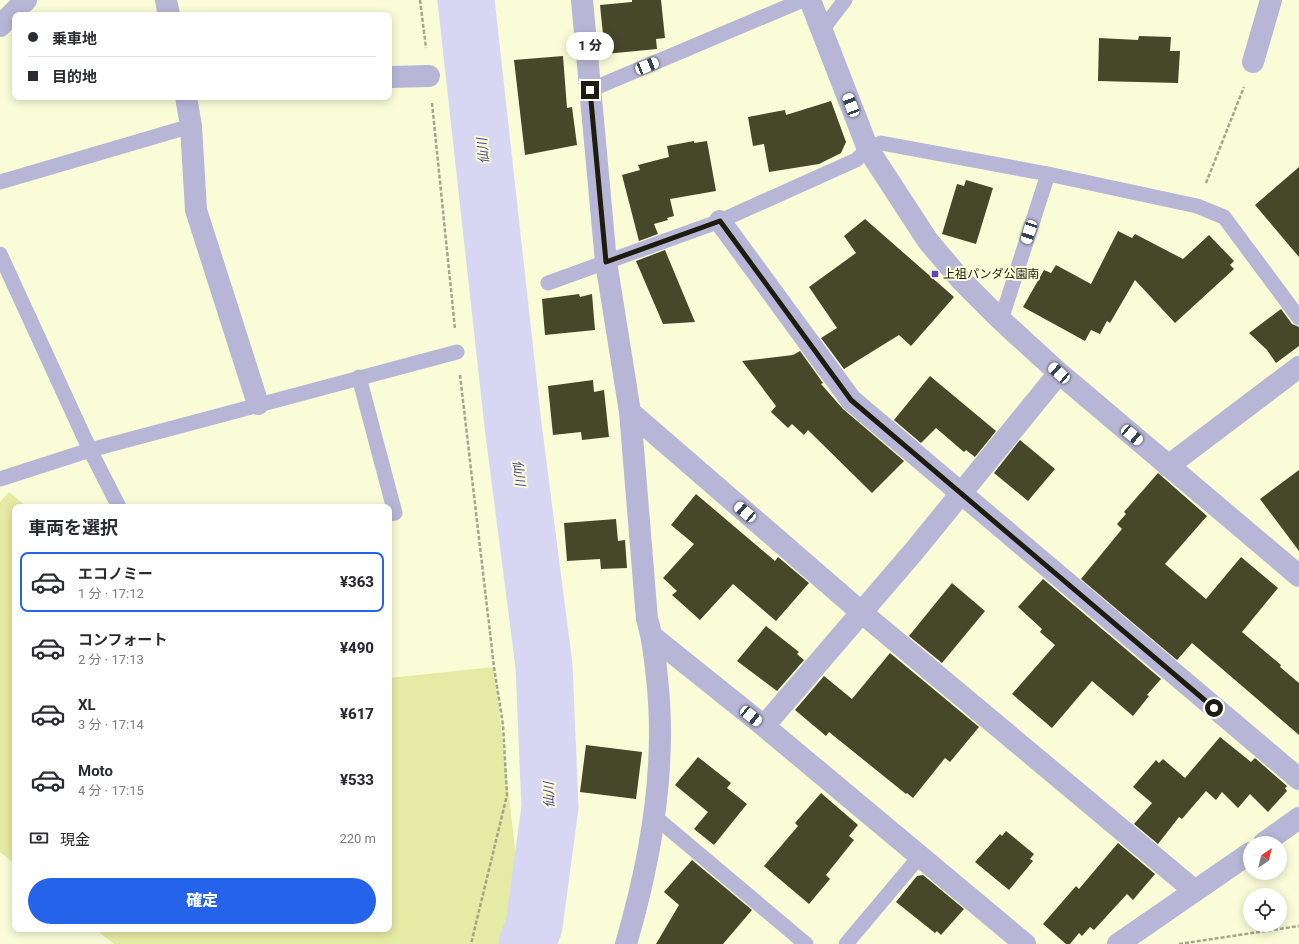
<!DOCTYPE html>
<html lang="ja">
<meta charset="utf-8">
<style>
body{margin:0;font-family:Roboto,"Noto Sans JP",sans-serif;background:#f2f2f3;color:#2b2b33;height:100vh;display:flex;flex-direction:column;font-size:15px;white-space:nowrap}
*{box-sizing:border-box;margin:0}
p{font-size:13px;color:#7c7c81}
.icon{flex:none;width:22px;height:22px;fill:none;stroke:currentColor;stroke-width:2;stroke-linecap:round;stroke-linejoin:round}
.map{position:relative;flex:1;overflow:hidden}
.details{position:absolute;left:12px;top:504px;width:380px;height:428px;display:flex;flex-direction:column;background:#fff;border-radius:8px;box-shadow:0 2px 10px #0003}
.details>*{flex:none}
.banner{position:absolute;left:12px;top:12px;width:380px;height:88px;border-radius:8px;box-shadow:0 2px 10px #0003;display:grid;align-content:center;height:88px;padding:0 16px;background:#fff}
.needle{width:26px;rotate:35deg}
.fabs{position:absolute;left:1243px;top:836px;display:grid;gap:8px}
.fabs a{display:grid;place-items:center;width:44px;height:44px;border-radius:50%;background:#fff;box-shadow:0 2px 10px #0003;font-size:20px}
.end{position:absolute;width:18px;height:18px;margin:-9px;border:5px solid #1c1c0f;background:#fff;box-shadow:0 0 0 2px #fff}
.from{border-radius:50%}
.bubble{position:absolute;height:28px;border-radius:14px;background:#fff;box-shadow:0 2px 10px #0003;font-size:13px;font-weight:800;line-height:28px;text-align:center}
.car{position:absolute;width:12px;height:24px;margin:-12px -6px;border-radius:5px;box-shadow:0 0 3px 1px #0007;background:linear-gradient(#fff 24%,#345 0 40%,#fff 0 76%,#345 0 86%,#fff 0)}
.banner b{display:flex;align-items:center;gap:14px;height:38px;font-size:15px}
.banner b+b{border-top:1px solid #e1e1e2}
.banner i{width:10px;height:10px;background:#2b2b33}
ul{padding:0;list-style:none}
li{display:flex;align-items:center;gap:12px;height:60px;margin:0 8px 6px;padding:0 8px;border:2px solid transparent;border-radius:8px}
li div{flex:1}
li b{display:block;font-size:15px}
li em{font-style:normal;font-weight:800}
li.active{border-color:#2563eb}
li>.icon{width:36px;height:36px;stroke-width:1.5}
h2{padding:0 16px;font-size:18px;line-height:48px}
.pay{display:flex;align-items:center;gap:10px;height:44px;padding:0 16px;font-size:15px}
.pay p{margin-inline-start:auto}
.button{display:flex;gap:8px;margin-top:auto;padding:8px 16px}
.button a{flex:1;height:46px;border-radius:24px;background:#2563eb;color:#fff;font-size:16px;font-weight:800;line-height:46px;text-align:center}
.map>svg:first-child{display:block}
.green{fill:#e5eaa4}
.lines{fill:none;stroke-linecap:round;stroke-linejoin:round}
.river{stroke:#d7d6f3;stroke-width:57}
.building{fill:#464829}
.path{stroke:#a4a68a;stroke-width:2.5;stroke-dasharray:4 2;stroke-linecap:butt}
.service{stroke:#b7b6d6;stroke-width:15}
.minor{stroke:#b7b6d6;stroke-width:22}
.route{stroke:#1c1c0f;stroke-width:5}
.poi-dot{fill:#5e45be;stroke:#f9fcd7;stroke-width:1.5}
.labels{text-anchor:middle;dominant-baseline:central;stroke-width:4;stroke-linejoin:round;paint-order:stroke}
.poi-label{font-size:12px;fill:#1c1c0f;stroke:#f9fcd7;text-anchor:start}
.water-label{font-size:13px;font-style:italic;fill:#504395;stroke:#f9fcd7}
</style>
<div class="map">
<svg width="1299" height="944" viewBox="0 0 1299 944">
<rect width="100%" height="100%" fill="#f9fcd7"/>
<path class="green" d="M 9,492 L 27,507 L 15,507 L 15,864 L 0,852 L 0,502 Z
M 494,667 L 526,944 L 114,944 L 95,929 L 389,929 L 389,678 Z"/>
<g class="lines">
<path class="river" d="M 466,0 L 513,425 L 544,666 L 550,807 L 534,926 L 527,944"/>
</g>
<path class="building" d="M 632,0 L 661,0 L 665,38 L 656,39 L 657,49 L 605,54 L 600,5 L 632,2 Z
M 1139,36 L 1171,37 L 1170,51 L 1180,51 L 1178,83 L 1098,81 L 1099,38 L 1138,40 Z
M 563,56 L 567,108 L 572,107 L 577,145 L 525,155 L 514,60 Z
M 831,101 L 846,142 L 841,153 L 819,164 L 769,172 L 764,144 L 753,146 L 748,117 L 785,110 L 786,115 Z
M 694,141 L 694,143 L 707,141 L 716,191 L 670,199 L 674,216 L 667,218 L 668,220 L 654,224 L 658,234 L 639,241 L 622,175 L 640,170 L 638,165 L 669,157 L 667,146 Z
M 1299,167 L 1299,257 L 1255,205 Z
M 966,180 L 993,188 L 976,244 L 942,234 L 957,184 L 964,186 Z
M 865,219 L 954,297 L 911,346 L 899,335 L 844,369 L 821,338 L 837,328 L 809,287 L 856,253 L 844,236 Z
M 1118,231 L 1132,238 L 1135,234 L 1183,259 L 1209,235 L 1234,261 L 1230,265 L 1234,269 L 1175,323 L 1135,280 L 1110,323 L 1107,321 L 1100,334 L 1091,330 L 1085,341 L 1023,307 L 1044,270 L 1051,273 L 1056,265 L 1091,284 Z
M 665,250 L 695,322 L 663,324 L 636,261 Z
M 579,294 L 580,297 L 592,294 L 595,330 L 545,335 L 542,299 Z
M 1281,309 L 1292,324 L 1299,327 L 1299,346 L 1276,363 L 1267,350 L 1249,333 Z
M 800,351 L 823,383 L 821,384 L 843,409 L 904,461 L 872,493 L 808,430 L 804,435 L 792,424 L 788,428 L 771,412 L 776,406 L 742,361 L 793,355 Z
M 930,376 L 996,431 L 975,457 L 966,450 L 964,452 L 936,428 L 921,443 L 894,420 Z
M 593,380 L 594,392 L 604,390 L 609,437 L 582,440 L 581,432 L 553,435 L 548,386 Z
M 1020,440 L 1055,469 L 1028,501 L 994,473 Z
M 1299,470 L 1299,551 L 1260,499 Z
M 1158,473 L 1207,516 L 1165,564 L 1206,599 L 1241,557 L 1278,588 L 1242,632 L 1281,665 L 1280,667 L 1299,683 L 1299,735 L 1192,643 L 1177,660 L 1081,579 L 1122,529 L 1117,524 L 1126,514 L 1124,512 Z
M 696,494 L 775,561 L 778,557 L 809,583 L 776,621 L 733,584 L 700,620 L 672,595 L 677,591 L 663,578 L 694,544 L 671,525 Z
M 616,519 L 618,541 L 625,540 L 627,568 L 601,569 L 600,559 L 567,561 L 564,523 Z
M 1043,579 L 1161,679 L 1147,695 L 1149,696 L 1133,716 L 1092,681 L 1052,728 L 1012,694 L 1055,645 L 1040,632 L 1042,629 L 1018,607 Z
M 952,583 L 985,611 L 942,663 L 909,636 Z
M 766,626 L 799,652 L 797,654 L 804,660 L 777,691 L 737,661 Z
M 890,653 L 979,727 L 950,762 L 945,758 L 913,798 L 907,793 L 906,794 L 829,732 L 826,736 L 795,710 L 824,676 L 852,699 Z
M 1220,737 L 1251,762 L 1255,758 L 1287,786 L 1285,788 L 1287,791 L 1268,812 L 1250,794 L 1238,808 L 1222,792 L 1216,800 L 1206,791 L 1182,819 L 1179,817 L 1158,844 L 1134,824 L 1152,803 L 1133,787 L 1156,760 L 1159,763 L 1163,759 L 1185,778 Z
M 586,745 L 642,752 L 636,799 L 580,792 Z
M 698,757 L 731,783 L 727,788 L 747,804 L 714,845 L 694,829 L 708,812 L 675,785 Z
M 821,793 L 858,825 L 849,836 L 854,840 L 826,875 L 830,879 L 809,904 L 764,866 L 798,826 L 795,823 Z
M 1006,831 L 1034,854 L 1030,859 L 1033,861 L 1009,890 L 975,862 L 1000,834 L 1002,836 Z
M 1118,843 L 1155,874 L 1133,900 L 1127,894 L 1094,930 L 1090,927 L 1082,936 L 1079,933 L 1070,944 L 1066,944 L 1043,924 L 1076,886 L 1079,889 Z
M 692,860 L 752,910 L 723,944 L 656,944 L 679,905 L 664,892 Z
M 923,875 L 964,909 L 941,935 L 937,931 L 935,933 L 896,902 L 917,876 Z"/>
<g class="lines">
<path class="path" d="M 420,0 L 426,48
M 432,103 L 455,329
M 1206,183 L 1244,87
M 460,375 L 494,667 L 503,725 L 507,795 L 471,944
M 1179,944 L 1299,926"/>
<path class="service" d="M 822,30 L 845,0
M 590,90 L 803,0
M 0,182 L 191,126
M 0,254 L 90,450 L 119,507
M 548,283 L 720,221 L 856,160 L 868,149 L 881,143 L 1048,174 L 1197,206 L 1224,217 L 1299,318
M 1001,320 L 1048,174
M 359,377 L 395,513 L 389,514
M 0,479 L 90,450 L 457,352
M 654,816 L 806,944
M 846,944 L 920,856"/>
<path class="minor" d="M 166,0 L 169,15
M 582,0 L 606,262 L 630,412 L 647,619 C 653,638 655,658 657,678 C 667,767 651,859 626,944
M 810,0 L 868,149 L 928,241 L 961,280 L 1001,320 L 1059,373 L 1299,576
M 0,26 L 26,0
M 1253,62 L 1271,0
M 389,77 L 429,76
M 186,97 L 191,126 L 196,210 L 258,404
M 720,221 L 851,400 L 1299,779
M 630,412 L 861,612 L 1195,891
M 1168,466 L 1299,367
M 653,637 L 764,726 L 1025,944
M 764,726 L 915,550 L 1059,373
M 1264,843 L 1299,818
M 1118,944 L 1250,853"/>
</g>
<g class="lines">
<path class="route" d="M 590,90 L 606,262 L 720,221 L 851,400 L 1214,708"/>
</g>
<rect class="poi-dot" x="931" y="270" width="8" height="8" rx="2"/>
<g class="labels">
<g class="poi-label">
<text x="943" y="274">上祖パンダ公園南</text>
</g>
<g class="water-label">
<text transform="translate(483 151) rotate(-96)">仙川</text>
<text transform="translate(519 473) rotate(83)">仙川</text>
<text transform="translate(549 795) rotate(-91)">仙川</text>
</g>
</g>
</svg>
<div class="fabs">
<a><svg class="needle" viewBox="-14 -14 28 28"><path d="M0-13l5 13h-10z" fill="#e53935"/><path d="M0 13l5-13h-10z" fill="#7c7c81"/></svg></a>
<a><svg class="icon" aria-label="locate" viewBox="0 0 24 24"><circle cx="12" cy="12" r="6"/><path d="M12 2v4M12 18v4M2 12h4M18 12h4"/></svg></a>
</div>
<i class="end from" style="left:1214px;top:708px"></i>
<i class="end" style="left:590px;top:90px"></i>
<div class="bubble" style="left:566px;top:32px;width:48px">1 分</div>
<i class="car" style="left:647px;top:66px;rotate:68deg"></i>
<i class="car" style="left:851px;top:105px;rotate:339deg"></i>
<i class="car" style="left:1029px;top:232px;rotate:198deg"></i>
<i class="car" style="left:1059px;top:373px;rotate:312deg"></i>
<i class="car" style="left:1132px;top:435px;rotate:130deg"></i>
<i class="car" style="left:745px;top:512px;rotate:311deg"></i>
<i class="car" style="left:751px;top:716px;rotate:129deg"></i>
<div class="banner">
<b><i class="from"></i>乗車地</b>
<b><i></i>目的地</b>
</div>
<section class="details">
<h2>車両を選択</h2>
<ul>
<li class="active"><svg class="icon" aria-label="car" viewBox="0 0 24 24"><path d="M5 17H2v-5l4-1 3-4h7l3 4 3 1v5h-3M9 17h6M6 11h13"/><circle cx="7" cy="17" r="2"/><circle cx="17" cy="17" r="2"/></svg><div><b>エコノミー</b><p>1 分 · 17:12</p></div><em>¥363</em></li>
<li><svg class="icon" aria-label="car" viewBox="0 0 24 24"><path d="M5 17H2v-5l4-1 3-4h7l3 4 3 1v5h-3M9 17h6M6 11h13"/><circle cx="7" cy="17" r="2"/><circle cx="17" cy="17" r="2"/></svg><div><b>コンフォート</b><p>2 分 · 17:13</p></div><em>¥490</em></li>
<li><svg class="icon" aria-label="car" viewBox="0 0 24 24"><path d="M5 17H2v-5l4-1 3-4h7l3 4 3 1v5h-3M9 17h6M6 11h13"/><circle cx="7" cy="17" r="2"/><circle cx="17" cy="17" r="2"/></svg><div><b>XL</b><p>3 分 · 17:14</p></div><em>¥617</em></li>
<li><svg class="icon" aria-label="car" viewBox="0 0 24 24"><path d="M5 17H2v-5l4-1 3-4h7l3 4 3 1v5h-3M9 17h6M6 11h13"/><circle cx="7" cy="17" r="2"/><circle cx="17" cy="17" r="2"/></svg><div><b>Moto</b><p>4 分 · 17:15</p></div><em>¥533</em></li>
</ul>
<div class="pay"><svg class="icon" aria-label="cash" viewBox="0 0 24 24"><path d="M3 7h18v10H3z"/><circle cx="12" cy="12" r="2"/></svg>現金<p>220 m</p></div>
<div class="button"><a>確定</a></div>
</section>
</div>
